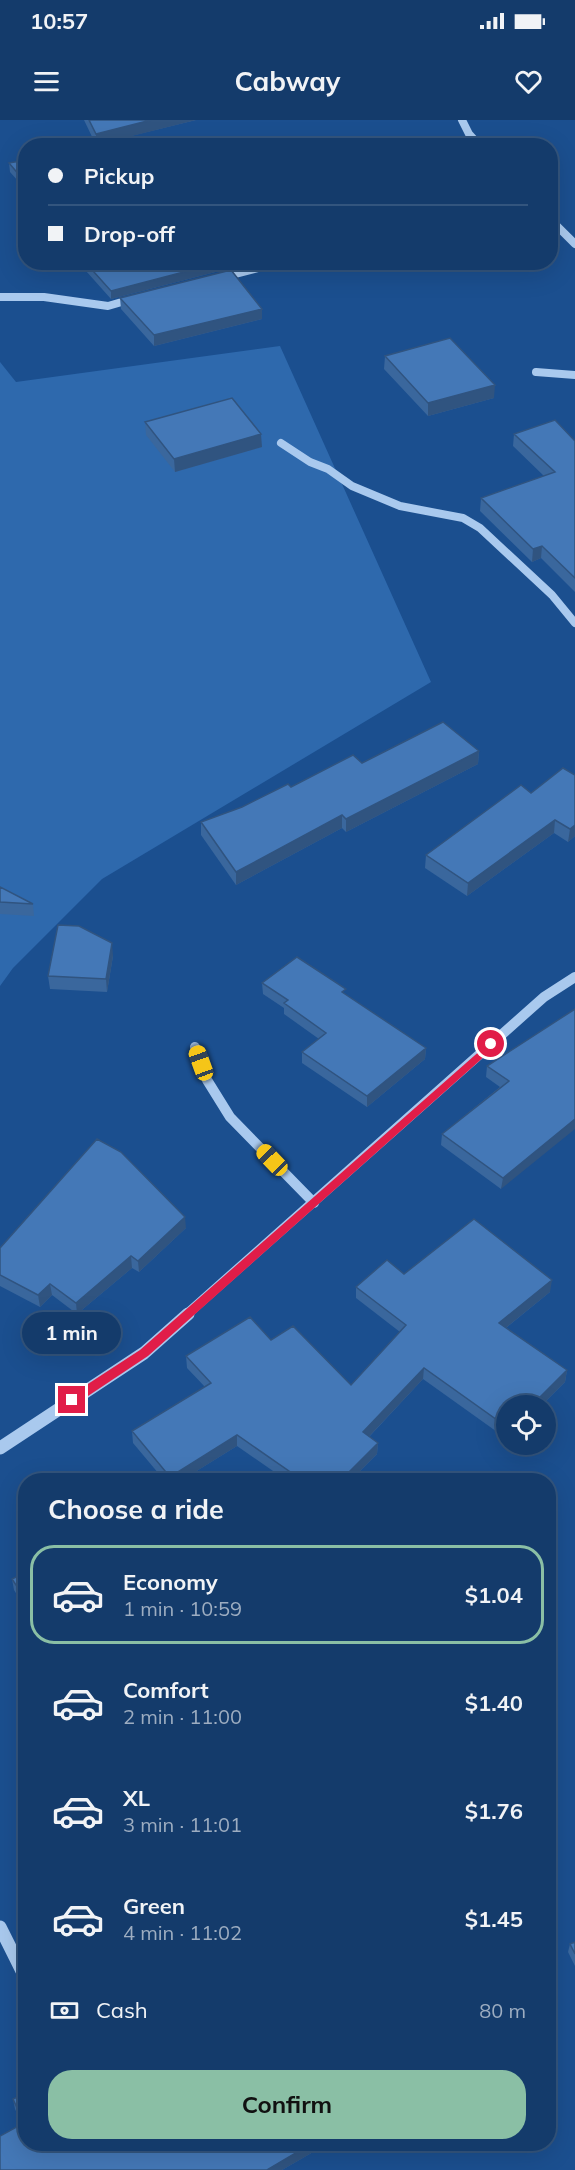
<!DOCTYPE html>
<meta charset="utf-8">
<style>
body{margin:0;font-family:Mulish,sans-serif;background:#214673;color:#f1f3f6;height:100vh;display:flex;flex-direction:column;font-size:22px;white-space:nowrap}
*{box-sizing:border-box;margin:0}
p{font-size:20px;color:#9dadc1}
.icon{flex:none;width:33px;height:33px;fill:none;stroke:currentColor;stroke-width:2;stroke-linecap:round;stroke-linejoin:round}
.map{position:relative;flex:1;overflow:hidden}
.drawer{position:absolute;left:18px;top:1353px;width:538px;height:678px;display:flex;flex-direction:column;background:#143b6b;border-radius:24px;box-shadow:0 6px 24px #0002,0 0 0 2px #33557e}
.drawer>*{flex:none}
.top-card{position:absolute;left:18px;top:18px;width:540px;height:132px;border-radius:24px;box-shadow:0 6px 24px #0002,0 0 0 2px #33557e;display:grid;align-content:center;height:132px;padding:0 30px;background:#143b6b}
.tools{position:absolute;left:496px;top:1275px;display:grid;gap:12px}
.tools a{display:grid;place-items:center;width:60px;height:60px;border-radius:50%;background:#143b6b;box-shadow:0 6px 24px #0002,0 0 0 2px #33557e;font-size:30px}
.end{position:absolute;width:27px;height:27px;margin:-14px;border:8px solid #e11d48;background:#fff;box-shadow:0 0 0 3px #fff}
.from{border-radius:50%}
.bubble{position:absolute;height:42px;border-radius:21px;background:#143b6b;box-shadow:0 6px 24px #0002,0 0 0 2px #33557e;font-size:20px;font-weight:700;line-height:42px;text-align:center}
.car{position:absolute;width:18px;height:36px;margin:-18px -9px;border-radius:8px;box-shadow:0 0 4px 2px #0007;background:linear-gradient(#f5c518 24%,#345 0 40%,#f5c518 0 76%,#345 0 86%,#f5c518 0)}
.top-card b{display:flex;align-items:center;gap:21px;height:57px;font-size:22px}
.top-card b+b{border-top:2px solid #33557e}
.top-card i{width:15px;height:15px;background:#f1f3f6}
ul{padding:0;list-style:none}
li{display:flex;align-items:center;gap:18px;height:99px;margin:0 12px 9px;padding:0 18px;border:3px solid transparent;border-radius:24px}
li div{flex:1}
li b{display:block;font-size:22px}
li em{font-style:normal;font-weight:700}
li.on{border-color:#8abfa5}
li>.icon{width:54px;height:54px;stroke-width:1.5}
h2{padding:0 30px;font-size:27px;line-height:72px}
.pay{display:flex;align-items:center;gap:15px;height:66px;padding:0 30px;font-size:22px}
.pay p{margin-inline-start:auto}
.button{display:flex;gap:12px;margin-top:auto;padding:12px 30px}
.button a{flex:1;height:69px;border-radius:24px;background:#8abfa5;color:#111;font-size:24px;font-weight:700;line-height:69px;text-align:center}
.status{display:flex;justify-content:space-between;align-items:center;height:42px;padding:0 30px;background:#143b6b;direction:ltr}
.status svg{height:16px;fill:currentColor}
header{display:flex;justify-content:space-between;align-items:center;height:78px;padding:0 30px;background:#143b6b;font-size:27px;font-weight:700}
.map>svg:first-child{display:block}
.green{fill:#2e69ad}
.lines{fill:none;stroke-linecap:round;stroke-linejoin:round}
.minor-far2{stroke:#a9c9ee;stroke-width:8}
.minor-far1{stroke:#a9c9ee;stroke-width:10}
.minor{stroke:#a9c9ee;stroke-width:13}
.wall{fill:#3a679d}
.shaded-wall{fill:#305480}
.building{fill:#4478b7;stroke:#305480;stroke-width:1.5}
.route{fill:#e11d48}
</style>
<div class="status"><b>10:57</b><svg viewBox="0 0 49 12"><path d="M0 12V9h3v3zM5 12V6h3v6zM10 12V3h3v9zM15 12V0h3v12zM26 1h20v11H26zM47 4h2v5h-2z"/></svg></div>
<header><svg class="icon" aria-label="menu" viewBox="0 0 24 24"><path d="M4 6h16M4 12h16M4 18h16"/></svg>Cabway<svg class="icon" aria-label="heart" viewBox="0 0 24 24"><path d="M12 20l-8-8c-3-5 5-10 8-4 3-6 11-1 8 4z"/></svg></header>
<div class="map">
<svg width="575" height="2050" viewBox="0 0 575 2050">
<rect width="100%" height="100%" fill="#1b4f8f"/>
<path class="green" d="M 280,226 L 431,562 L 102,759 L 13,848 L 0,866 L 0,242 L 16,262 Z"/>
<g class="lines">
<path class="minor-far2" d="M 462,0 L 469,14 L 480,26
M 550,99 L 575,124
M 220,158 L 281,142
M 0,177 L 44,177 L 108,186 L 132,179
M 536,252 L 575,255
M 281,323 L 310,342 L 328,349 L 352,366 L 400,386 L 463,398 L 480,408 L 552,475 L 575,503"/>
<path class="minor-far1" d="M 195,927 L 207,960 L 230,997 L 314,1083
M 186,1195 L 544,877 L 575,857"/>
<path class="minor" d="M 0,1328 L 144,1233 L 188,1194
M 0,1807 L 26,1859"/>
</g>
<path class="wall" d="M 84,0 L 196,0 L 98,24 L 95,23 Z
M 26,40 L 26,70 L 10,52 L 9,43 Z
M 78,142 L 222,142 L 223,150 L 111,179 Z
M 120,178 L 262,199 L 154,226 L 121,189 Z
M 385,236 L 494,278 L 428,296 L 384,249 Z
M 145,302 L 262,327 L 175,352 L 146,315 Z
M 514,314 L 575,321 L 575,472 L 541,438 L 532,442 L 480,391 L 481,378 L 544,356 L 513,326 Z
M 479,631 L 478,644 L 346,712 L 342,708 L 236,765 L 201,715 L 201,702 L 242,687 L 291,667 L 362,643 Z
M 563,648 L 575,716 L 568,722 L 554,713 L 467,776 L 425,748 L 426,735 L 531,673 Z
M 0,767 L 33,784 L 34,796 L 0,794 Z
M 113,836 L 107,872 L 50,869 L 48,856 Z
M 262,863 L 346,875 L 426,928 L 425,939 L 367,987 L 302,943 L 302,932 L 319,919 L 284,894 L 284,888 L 263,874 Z
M 575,889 L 501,1069 L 441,1025 L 442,1014 L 500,967 L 486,957 L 487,946 Z
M 186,1108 L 139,1152 L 132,1148 L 77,1194 L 52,1175 L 40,1187 L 0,1166 L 0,1128 Z
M 404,1154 L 550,1172 L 506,1208 L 567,1250 L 565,1262 L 541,1286 L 507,1286 L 507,1319 L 423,1259 L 369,1317 L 378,1323 L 377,1334 L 351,1360 L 286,1360 L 237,1326 L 182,1360 L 164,1360 L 133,1323 L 132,1311 L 205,1267 L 187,1248 L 186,1236 L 271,1220 L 351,1265 L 400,1212 L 356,1178 L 356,1167 Z
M 26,1452 L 26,1489 L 14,1470 L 12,1459 Z
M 575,1822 L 575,1846 L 568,1832 L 570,1824 Z
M 26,1973 L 26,2024 L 327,2024 L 282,2050 L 0,2050 L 22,2004 L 15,1989 L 13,1979 Z"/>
<path class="shaded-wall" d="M 151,0 L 196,0 L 96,25 L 96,14 Z
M 223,142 L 223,150 L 111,179 L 111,171 Z
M 262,189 L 262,199 L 154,226 L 154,215 Z
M 495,265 L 494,278 L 428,296 L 428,283 Z
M 261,314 L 262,327 L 175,352 L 174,339 Z
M 542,426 L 541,438 L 532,442 L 533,429 Z
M 479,631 L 478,644 L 346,712 L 346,699 Z
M 342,695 L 342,708 L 236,765 L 236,752 Z
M 555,700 L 554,713 L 467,776 L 468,763 Z
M 575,705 L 575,716 L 568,722 L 570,709 Z
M 112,823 L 113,836 L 107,872 L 106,859 Z
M 426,928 L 425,939 L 367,987 L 367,976 Z
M 575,999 L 575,1009 L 501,1069 L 503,1058 Z
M 185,1097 L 186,1108 L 139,1152 L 138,1141 Z
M 131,1136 L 132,1148 L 77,1194 L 76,1183 Z
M 552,1160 L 550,1172 L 497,1215 L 499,1203 Z
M 50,1164 L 52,1175 L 40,1187 L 38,1175 Z
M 424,1248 L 423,1259 L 362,1324 L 363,1312 Z
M 567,1250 L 565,1262 L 541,1286 L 531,1286 Z
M 237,1315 L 237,1326 L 182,1360 L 170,1360 L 170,1357 Z
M 378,1323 L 377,1334 L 351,1360 L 341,1360 Z
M 311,2024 L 327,2024 L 282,2050 L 267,2050 Z"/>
<path class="building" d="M 89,0 L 151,0 L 96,14 Z
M 98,22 L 99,26 L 83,26 Z
M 26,40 L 26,63 L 9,43 Z
M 85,142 L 222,142 L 111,171 Z
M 231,150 L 262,189 L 154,215 L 120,178 Z
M 450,218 L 495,265 L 428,283 L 385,236 Z
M 232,278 L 261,314 L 174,339 L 145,302 Z
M 555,300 L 575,321 L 575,458 L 542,426 L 533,429 L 481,378 L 555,352 L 514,314 Z
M 443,602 L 479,631 L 346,699 L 342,695 L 236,752 L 201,702 L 242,687 L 288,664 L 291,667 L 353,635 L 362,643 Z
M 563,648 L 575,655 L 575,705 L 570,709 L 555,700 L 468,763 L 426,735 L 521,665 L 531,673 Z
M 0,767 L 33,784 L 0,782 Z
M 58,805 L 79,806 L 112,823 L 106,859 L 48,856 Z
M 297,837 L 346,869 L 342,872 L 426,928 L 367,976 L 302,932 L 326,913 L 284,883 L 288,880 L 262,863 Z
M 575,889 L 575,999 L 503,1058 L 442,1014 L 509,961 L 487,946 Z
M 97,1019 L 121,1032 L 185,1097 L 138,1141 L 131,1136 L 76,1183 L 50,1164 L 38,1175 L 0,1155 L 0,1128 Z
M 474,1099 L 552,1160 L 499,1203 L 567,1250 L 531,1286 L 507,1286 L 507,1307 L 424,1248 L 363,1312 L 378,1323 L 341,1360 L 302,1360 L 237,1315 L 170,1357 L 132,1311 L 211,1263 L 186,1236 L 250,1197 L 271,1220 L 293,1206 L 351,1265 L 406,1205 L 356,1167 L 387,1140 L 404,1154 Z
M 26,1452 L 26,1480 L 12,1459 Z
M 575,1822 L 575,1834 L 570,1824 Z
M 26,1973 L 26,2024 L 311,2024 L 267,2050 L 0,2050 L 0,2016 L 24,2003 L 13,1979 Z"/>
<path class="route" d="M 491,921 L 496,924 L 495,927 L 148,1236 L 76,1284 L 68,1284 L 68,1277 L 140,1230 Z"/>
</svg>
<div class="tools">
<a><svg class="icon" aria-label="locate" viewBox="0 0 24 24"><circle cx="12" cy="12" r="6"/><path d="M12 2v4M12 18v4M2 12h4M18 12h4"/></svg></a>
</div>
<i class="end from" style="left:491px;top:924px"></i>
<i class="end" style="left:72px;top:1280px"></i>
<div class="bubble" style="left:22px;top:1192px;width:99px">1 min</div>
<i class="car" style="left:201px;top:943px;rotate:340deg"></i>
<i class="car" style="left:272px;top:1040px;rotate:316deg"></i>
<div class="top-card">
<b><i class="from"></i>Pickup</b>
<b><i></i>Drop-off</b>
</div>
<section class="drawer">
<h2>Choose a ride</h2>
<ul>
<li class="on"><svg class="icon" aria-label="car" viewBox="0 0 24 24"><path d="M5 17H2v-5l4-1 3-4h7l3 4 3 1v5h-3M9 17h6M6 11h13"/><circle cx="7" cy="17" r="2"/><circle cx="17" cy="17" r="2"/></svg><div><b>Economy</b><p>1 min · 10:59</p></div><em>$1.04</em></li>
<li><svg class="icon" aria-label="car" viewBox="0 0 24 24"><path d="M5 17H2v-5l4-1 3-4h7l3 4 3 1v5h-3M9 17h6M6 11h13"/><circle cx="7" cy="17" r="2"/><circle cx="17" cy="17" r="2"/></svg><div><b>Comfort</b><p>2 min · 11:00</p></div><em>$1.40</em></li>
<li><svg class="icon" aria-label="car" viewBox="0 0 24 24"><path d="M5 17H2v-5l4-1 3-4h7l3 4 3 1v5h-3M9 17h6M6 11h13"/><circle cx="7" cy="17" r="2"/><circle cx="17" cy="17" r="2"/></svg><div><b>XL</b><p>3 min · 11:01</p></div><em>$1.76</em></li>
<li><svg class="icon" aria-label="car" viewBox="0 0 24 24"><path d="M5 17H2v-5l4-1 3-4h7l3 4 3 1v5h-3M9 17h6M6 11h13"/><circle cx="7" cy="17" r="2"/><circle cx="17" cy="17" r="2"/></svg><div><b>Green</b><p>4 min · 11:02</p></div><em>$1.45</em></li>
</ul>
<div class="pay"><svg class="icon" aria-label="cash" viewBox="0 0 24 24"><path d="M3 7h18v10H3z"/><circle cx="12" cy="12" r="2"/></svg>Cash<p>80 m</p></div>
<div class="button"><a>Confirm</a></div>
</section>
</div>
